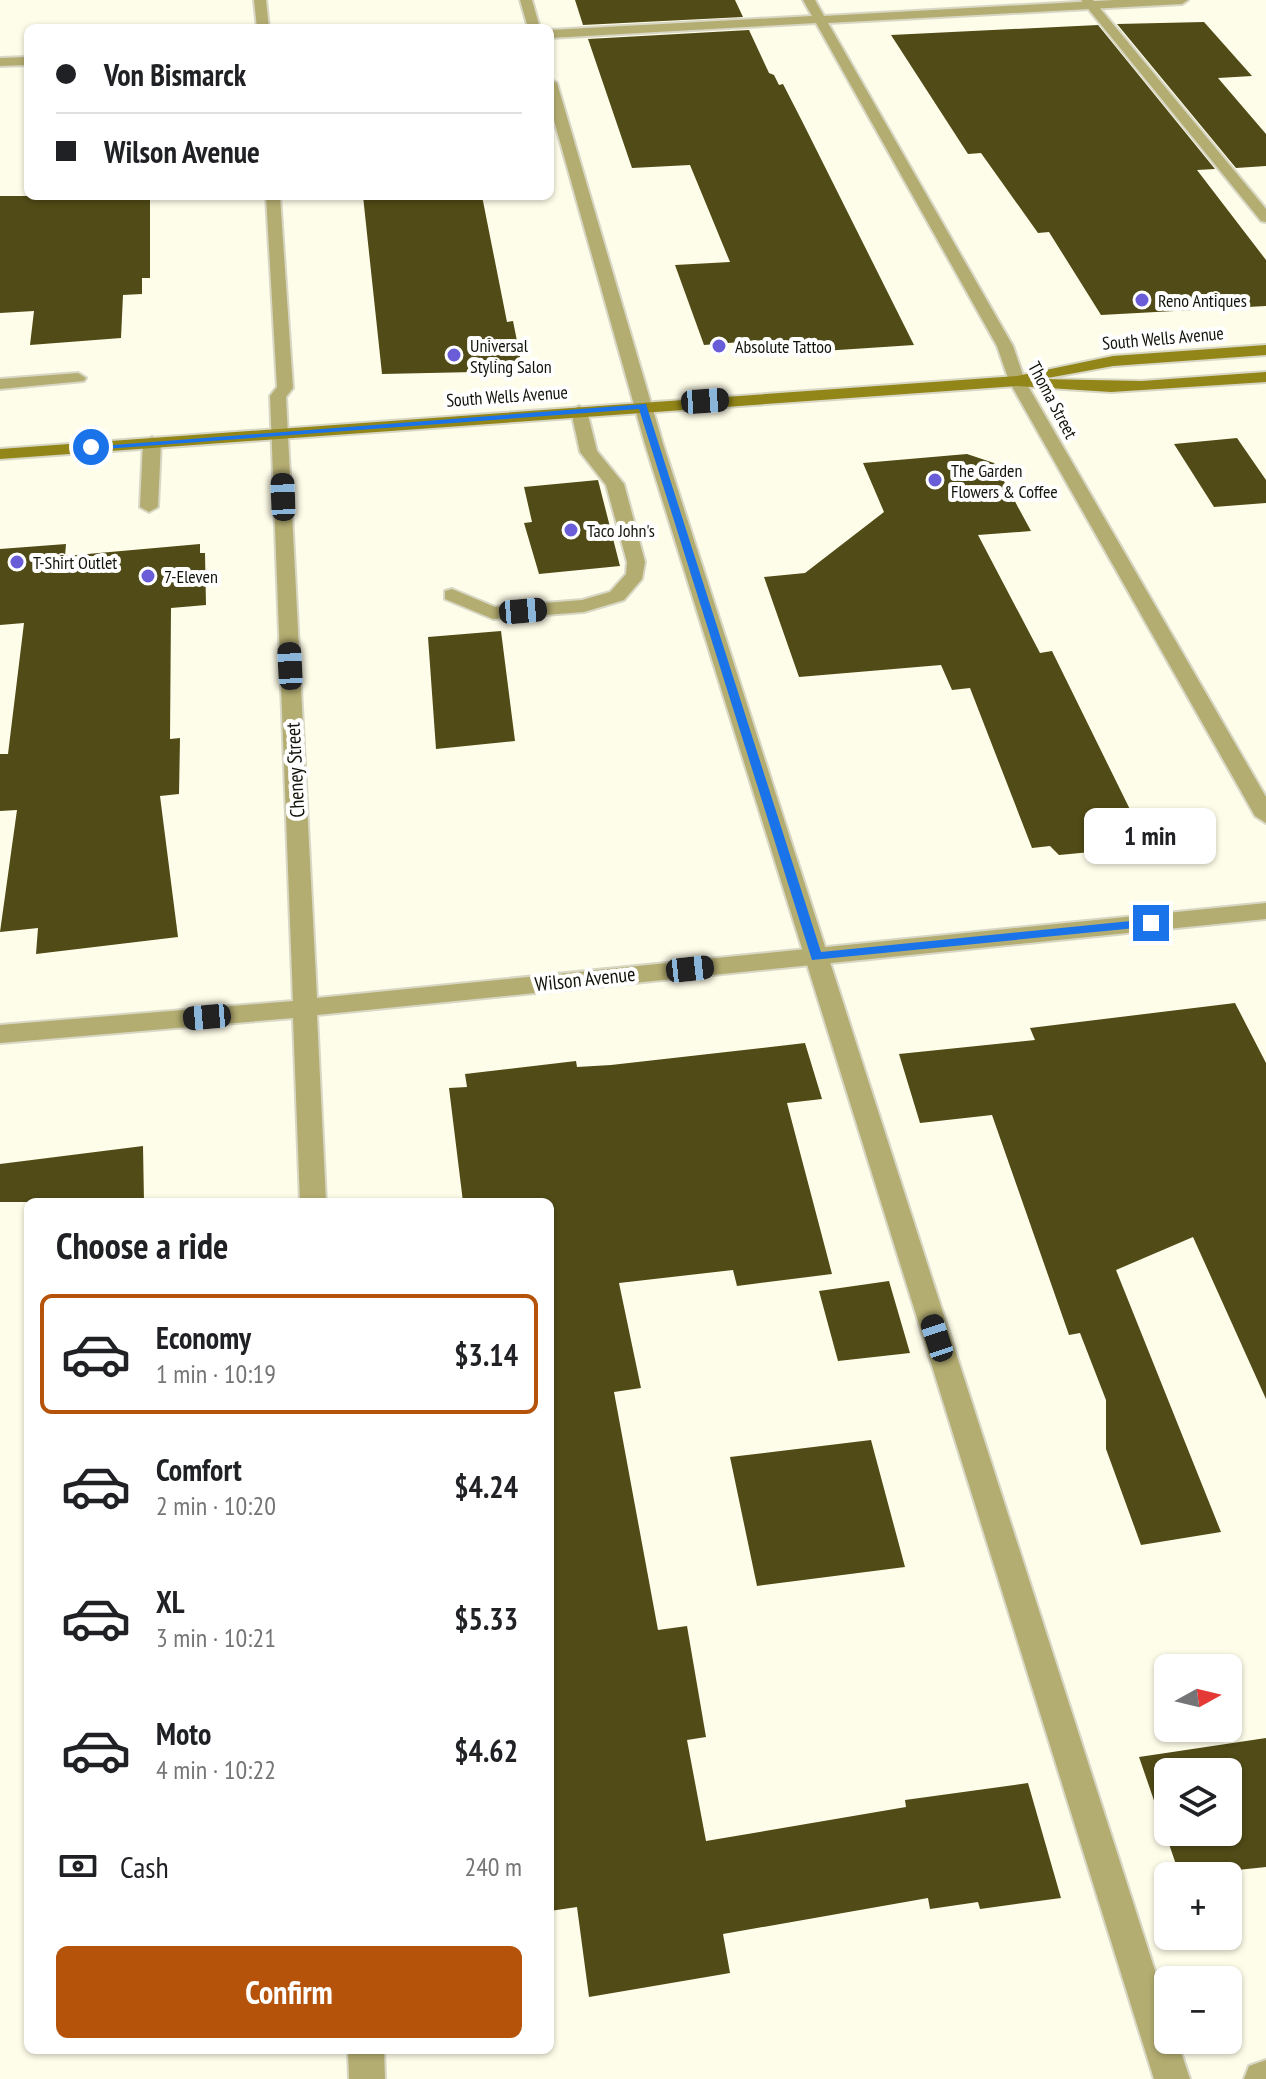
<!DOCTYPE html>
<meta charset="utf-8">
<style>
body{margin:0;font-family:"PT Sans Narrow",sans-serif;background:#f2f2f2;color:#202124;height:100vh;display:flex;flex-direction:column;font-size:30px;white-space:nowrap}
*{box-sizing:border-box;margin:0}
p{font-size:26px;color:#757577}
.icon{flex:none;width:44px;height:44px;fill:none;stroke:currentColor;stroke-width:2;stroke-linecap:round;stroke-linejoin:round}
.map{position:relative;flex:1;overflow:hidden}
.details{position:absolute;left:24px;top:1198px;width:530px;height:856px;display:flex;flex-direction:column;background:#fff;border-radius:12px;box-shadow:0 2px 6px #0004}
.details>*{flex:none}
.top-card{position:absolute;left:24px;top:24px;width:530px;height:176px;border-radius:12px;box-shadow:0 2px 6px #0004;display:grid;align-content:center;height:176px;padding:0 32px;background:#fff}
.needle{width:52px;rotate:82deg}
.controls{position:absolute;left:1154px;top:1654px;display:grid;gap:16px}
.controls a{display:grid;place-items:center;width:88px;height:88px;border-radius:12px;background:#fff;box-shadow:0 2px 6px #0004;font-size:40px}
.end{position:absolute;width:36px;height:36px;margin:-18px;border:10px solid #1a73e8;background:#fff;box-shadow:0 0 0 4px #fff}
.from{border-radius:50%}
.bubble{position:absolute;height:56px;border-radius:12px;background:#fff;box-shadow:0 2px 6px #0004;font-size:26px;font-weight:700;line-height:56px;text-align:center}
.car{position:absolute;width:24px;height:48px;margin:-24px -12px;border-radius:10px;box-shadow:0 0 6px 2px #0007;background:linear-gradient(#222 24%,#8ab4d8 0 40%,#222 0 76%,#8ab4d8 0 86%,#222 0)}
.top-card b{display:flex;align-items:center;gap:28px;height:76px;font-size:30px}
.top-card b+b{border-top:2px solid #e0e0e0}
.top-card i{width:20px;height:20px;background:#202124}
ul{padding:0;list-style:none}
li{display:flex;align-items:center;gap:24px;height:120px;margin:0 16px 12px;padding:0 16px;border:4px solid transparent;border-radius:12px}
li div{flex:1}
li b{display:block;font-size:30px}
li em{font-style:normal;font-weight:700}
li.active{border-color:#b45309}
li>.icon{width:72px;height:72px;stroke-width:1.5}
h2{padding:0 32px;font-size:36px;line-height:96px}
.pay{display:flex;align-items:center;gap:20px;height:88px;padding:0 32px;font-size:30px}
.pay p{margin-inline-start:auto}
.primary-button{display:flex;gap:16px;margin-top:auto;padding:16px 32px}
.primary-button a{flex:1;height:92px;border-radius:12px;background:#b45309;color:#fff;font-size:32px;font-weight:700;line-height:92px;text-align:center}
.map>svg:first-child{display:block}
.building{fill:#514b17;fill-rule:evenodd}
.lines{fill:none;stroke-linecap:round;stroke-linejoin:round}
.service-casing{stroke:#d8d7c5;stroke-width:4}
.minor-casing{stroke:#d8d7c5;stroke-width:4}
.tertiary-casing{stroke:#d8d7c5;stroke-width:4}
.secondary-casing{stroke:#d8d7c5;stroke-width:4}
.service{fill:#b4ad71;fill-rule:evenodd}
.minor{fill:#b4ad71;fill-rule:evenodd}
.tertiary{fill:#b4ad71;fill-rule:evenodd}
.secondary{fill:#928618;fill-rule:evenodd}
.route{fill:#1a73e8}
.poi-dot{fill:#695ed8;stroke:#fff;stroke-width:3}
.labels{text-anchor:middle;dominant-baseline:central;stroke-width:8;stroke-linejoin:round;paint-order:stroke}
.far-poi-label{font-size:18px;fill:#13120b;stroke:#fff;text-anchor:start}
.far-street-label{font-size:18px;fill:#13120b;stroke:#fff}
.street-label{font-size:20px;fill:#13120b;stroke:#fff}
</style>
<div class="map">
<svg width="1266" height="2079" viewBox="0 0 1266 2079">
<rect width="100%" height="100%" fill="#fefde9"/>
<path class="building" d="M 575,0 L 735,0 L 743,17 L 583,25 Z
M 1204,22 L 1252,76 L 1218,78 L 1266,134 L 1266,166 L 1236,168 L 1117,24 Z
M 1098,25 L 1215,169 L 1197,170 L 1266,260 L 1266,306 L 1101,315 L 1049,232 L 1038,233 L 981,153 L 968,154 L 891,35 Z
M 749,30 L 769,73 L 774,75 L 779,85 L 783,84 L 803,123 L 914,345 L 762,355 L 753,341 L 704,345 L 675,265 L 730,262 L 690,165 L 632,168 L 588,39 Z
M 0,196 L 150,196 L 150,278 L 142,278 L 142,294 L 123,295 L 121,338 L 30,345 L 34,311 L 0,313 Z
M 363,196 L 482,196 L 507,322 L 513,321 L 523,371 L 382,374 Z
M 1237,438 L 1266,480 L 1266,503 L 1214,507 L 1174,444 Z
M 967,454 L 994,463 L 1031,531 L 978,535 L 1040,653 L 1052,651 L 1146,842 L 1142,842 L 1144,847 L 1059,855 L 1050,846 L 1032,848 L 970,688 L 952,690 L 941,665 L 799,677 L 764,577 L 805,573 L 884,512 L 863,463 Z
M 598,480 L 620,566 L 539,574 L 524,523 L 532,522 L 524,487 Z
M 66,544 L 65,556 L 200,544 L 200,553 L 205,553 L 206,605 L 171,608 L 170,739 L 180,738 L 179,794 L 160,796 L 178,937 L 36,954 L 38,928 L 0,932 L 17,810 L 0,811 L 0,754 L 8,754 L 24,623 L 0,625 L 0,549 Z
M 501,631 L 515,741 L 436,749 L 428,637 Z
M 1235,1003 L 1266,1063 L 1266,1399 L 1193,1237 L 1116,1270 L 1221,1532 L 1141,1545 L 1106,1449 L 1106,1400 L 1080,1333 L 1069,1335 L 992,1115 L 920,1123 L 899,1054 L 1035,1040 L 1030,1028 Z
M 805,1043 L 822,1099 L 787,1103 L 832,1274 L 737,1286 L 733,1270 L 619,1283 L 641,1388 L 614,1392 L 658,1630 L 687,1626 L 706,1737 L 687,1740 L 706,1841 L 906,1807 L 905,1800 L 1028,1783 L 1061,1898 L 980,1909 L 978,1902 L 930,1909 L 928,1898 L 723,1934 L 730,1973 L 589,1997 L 577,1907 L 550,1911 L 550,1202 L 463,1202 L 449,1088 L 467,1087 L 465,1074 L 576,1061 L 577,1067 L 611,1065 Z
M 143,1146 L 144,1202 L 0,1202 L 0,1164 Z
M 889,1281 L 910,1353 L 838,1361 L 819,1291 Z
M 871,1440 L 905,1567 L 757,1586 L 730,1457 Z
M 1266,1738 L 1266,1867 L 1180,1876 L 1139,1757 ZM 1168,1772 L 1228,1772 L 1228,1832 L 1168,1832 Z"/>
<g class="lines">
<defs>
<path id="service" d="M 520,0 L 532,0 L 540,28 L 528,28 Z
M 1081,0 L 1093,0 L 1266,209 L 1266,222 L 1261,221 Z
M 550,79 L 557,83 L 663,444 L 1168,2011 L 1168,2040 L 1177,2040 L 1190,2079 L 1154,2079 L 645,444 L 550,106 Z
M 78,373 L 86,378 L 84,381 L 0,389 L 0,379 Z
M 579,406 L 587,411 L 597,451 L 624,484 L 645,562 L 642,579 L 624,600 L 584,612 L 493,619 L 445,599 L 445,591 L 452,589 L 495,607 L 582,600 L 610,592 L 626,574 L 627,562 L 606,485 L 580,452 L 571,411 Z
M 152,437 L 161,442 L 158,507 L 149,512 L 140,507 L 143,442 Z"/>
<path id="minor" d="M 254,0 L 266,0 L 269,28 L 257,28 Z
M 803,0 L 815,0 L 824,16 L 1114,0 L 1188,0 L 1182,4 L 828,23 L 1013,346 L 1025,381 L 1266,797 L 1266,823 L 1255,816 L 1009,381 L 997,346 L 816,23 L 550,38 L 550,30 L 812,16 Z
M 28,57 L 28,65 L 0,66 L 0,58 Z
M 266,196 L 280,196 L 293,388 L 286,397 L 317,998 L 1266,903 L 1266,919 L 317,1015 L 326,1202 L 300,1202 L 293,1018 L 0,1043 L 0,1025 L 293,1001 L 270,396 L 277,387 Z
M 348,2050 L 384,2050 L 385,2079 L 349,2079 Z"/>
<path id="tertiary" d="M 1266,2060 L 1266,2079 L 1244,2079 L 1249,2066 Z"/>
<path id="secondary" d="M 1266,345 L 1266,355 L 1113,366 L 1042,379 L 1142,381 L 1266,372 L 1266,382 L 1111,392 L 1017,386 L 0,459 L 0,449 L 1017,376 L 1113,356 Z"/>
</defs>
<use href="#service" class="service-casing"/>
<use href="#minor" class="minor-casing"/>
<use href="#tertiary" class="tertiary-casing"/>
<use href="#secondary" class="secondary-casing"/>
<use href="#service" class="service"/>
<use href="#minor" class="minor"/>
<use href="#tertiary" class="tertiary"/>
<use href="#secondary" class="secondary"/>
</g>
<path class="route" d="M 646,404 L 821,952 L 1151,919 L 1158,923 L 1156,926 L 812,960 L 639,409 L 91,450 L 87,447 Z"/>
<g class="poi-dot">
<circle cx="1142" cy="300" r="8"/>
<circle cx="719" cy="346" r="8"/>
<circle cx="454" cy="355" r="8"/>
<circle cx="935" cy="480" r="8"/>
<circle cx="571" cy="530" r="8"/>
<circle cx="17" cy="562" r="8"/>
<circle cx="148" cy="576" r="8"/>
</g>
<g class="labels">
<g class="far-poi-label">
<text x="1158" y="300">Reno Antiques</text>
<text x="470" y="345">Universal<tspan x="470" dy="21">Styling Salon</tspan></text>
<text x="735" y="346">Absolute Tattoo</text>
<text x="951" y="470">The Garden<tspan x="951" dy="21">Flowers &amp; Coffee</tspan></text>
<text x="587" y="530">Taco John's</text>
<text x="33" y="562">T-Shirt Outlet</text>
<text x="164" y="576">7-Eleven</text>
</g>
<g class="far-street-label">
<text transform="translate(1163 338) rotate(-5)">South Wells Avenue</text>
<text transform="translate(507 396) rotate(-4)">South Wells Avenue</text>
<text transform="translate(1053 400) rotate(62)">Thoma Street</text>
</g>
<g class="street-label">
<text transform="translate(295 770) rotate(-93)">Cheney Street</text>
<text transform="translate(585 979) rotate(-6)">Wilson Avenue</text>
</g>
</g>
</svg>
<div class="controls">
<a><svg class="needle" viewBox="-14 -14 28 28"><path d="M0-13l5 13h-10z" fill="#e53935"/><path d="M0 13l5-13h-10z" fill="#757577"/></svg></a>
<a><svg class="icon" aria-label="layers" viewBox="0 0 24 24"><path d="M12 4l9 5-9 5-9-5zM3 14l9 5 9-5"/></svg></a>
<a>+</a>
<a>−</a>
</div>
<i class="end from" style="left:91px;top:447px"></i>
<i class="end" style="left:1151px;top:923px"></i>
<div class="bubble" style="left:1084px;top:808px;width:132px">1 min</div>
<i class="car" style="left:705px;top:401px;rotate:86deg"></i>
<i class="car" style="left:283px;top:497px;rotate:358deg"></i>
<i class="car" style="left:523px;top:611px;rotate:85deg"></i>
<i class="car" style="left:290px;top:666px;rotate:357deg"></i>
<i class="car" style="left:690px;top:969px;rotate:84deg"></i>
<i class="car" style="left:207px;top:1017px;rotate:265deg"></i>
<i class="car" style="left:937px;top:1338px;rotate:342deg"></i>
<div class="top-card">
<b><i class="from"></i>Von Bismarck</b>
<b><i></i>Wilson Avenue</b>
</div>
<section class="details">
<h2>Choose a ride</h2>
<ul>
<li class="active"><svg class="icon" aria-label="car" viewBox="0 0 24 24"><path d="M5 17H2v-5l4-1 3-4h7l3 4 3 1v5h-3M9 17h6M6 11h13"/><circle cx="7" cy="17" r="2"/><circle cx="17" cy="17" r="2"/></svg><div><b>Economy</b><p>1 min · 10:19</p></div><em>$3.14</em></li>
<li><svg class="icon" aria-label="car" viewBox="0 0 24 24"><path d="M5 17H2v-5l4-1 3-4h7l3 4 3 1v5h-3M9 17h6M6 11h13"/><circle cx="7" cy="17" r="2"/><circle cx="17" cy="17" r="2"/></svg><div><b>Comfort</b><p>2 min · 10:20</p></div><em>$4.24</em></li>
<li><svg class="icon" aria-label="car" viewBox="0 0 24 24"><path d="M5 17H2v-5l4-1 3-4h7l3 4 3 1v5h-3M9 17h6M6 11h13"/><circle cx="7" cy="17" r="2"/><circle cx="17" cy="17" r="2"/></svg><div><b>XL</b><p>3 min · 10:21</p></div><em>$5.33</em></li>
<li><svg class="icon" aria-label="car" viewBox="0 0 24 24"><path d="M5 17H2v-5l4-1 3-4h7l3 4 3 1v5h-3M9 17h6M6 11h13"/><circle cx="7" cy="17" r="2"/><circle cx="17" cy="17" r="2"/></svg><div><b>Moto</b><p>4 min · 10:22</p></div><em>$4.62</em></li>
</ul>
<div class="pay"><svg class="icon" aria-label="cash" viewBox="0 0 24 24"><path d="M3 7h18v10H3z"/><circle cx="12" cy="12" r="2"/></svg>Cash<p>240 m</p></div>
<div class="primary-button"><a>Confirm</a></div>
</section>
</div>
